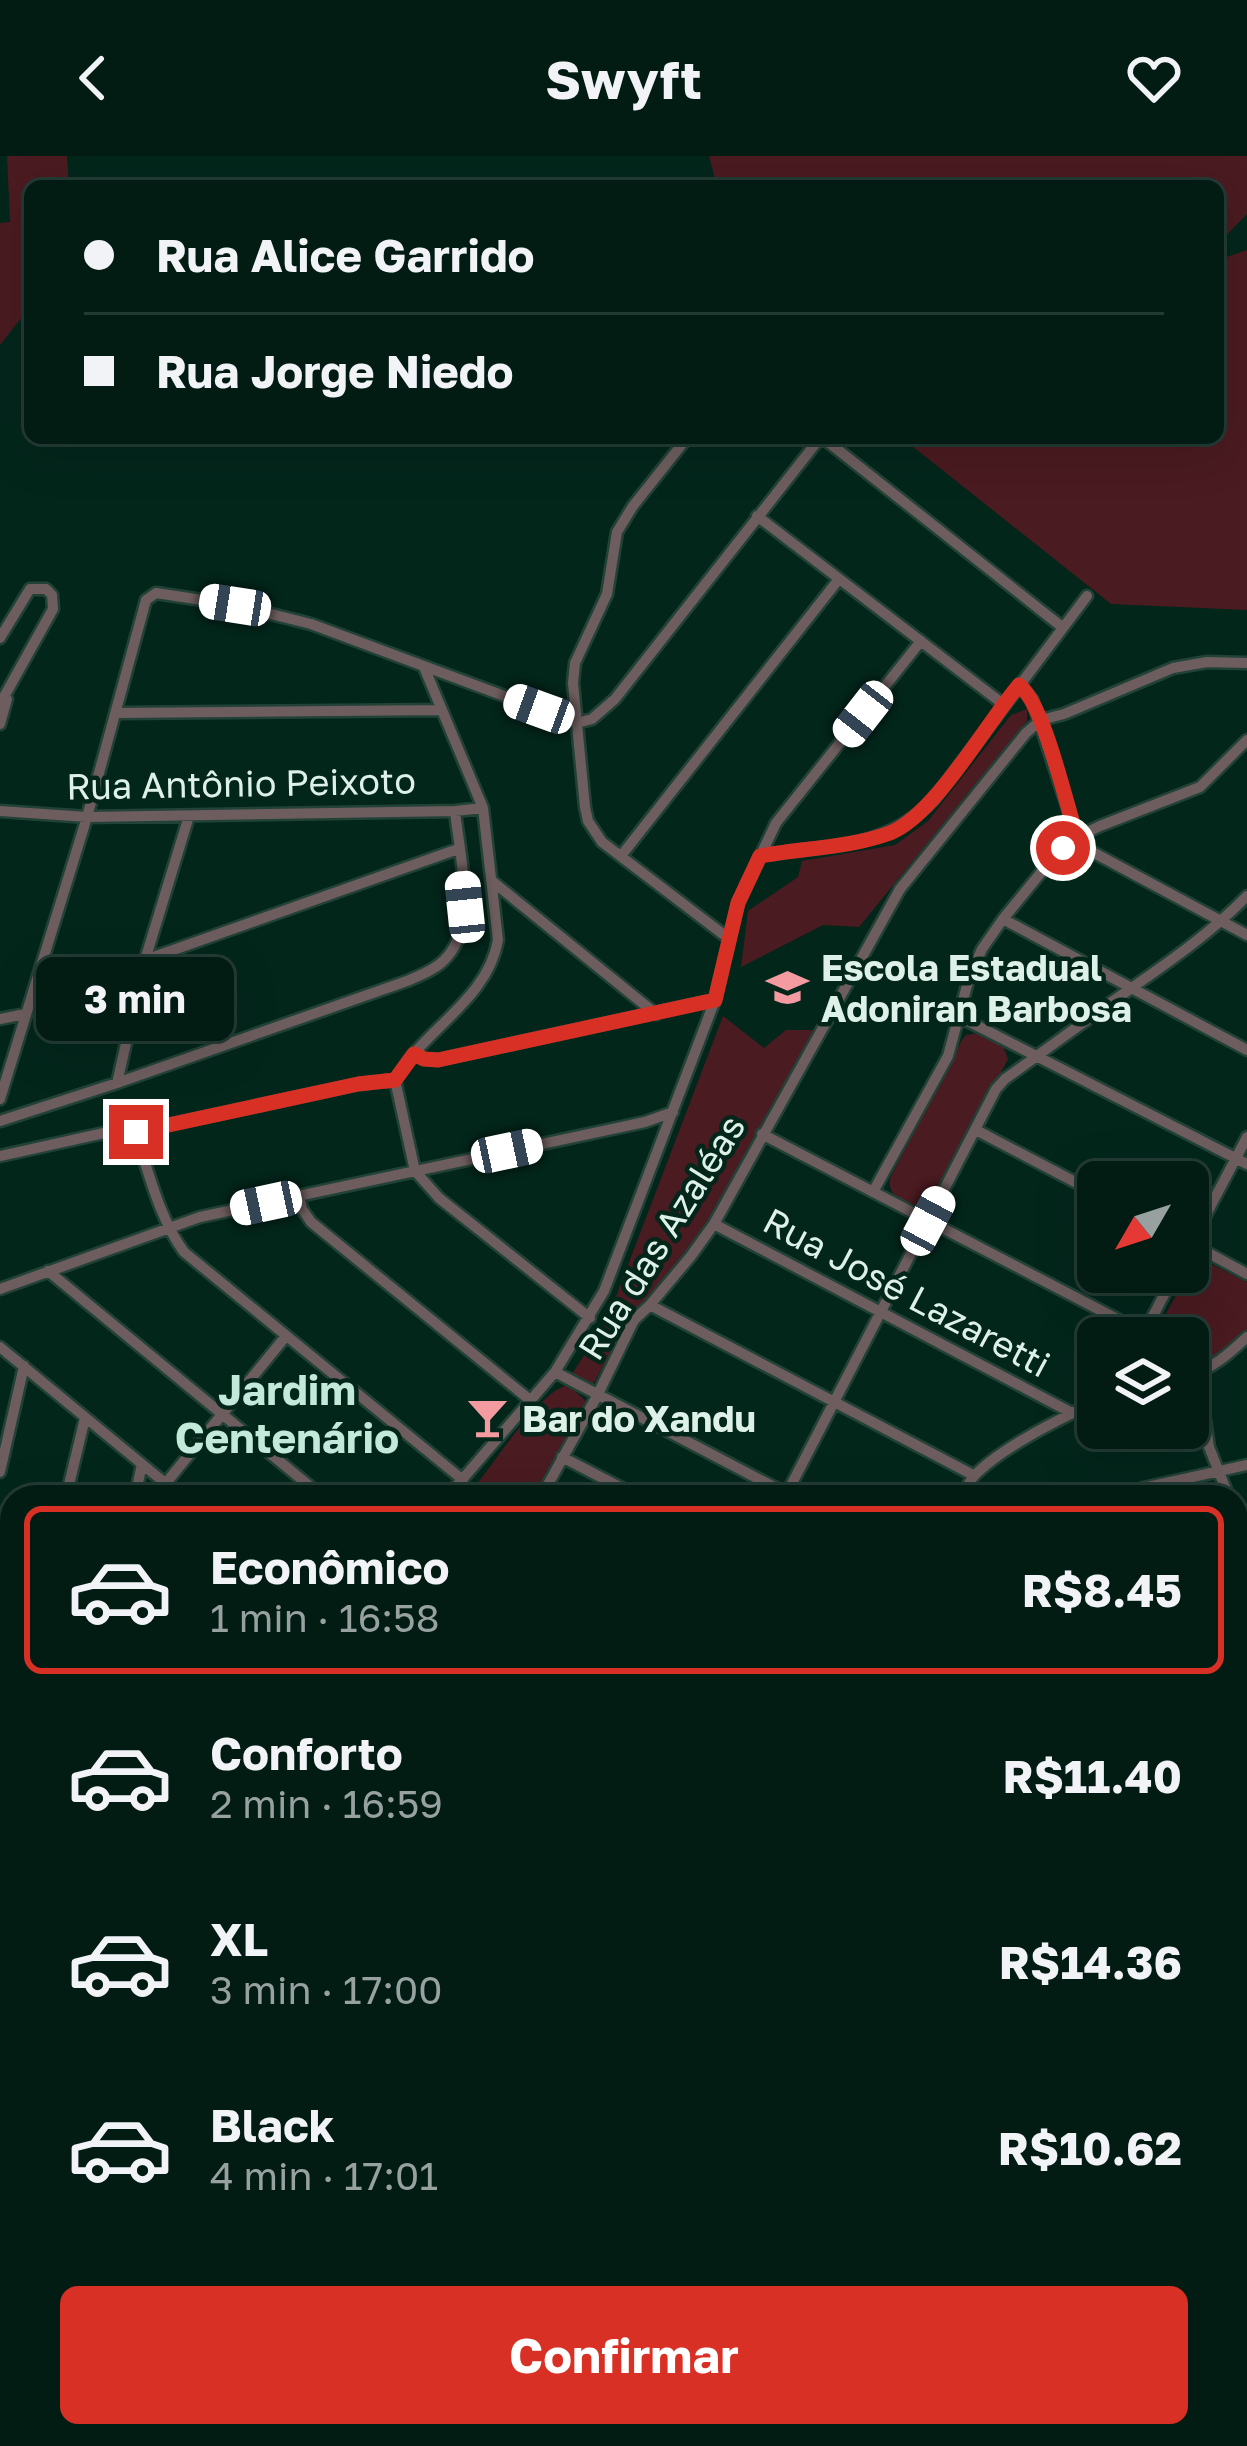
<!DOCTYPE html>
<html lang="pt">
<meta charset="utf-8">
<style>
body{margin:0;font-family:"Golos Text",sans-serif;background:#102922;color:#f1f3f6;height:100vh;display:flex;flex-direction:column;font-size:45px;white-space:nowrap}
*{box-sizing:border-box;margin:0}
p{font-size:39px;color:#96a1a0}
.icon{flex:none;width:66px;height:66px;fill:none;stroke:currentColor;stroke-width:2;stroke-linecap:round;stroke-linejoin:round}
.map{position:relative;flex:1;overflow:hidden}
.details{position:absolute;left:0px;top:1329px;width:1248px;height:963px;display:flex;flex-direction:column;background:#021c14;border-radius:36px 36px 0 0;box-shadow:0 12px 48px #0002,0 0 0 3px #233a34}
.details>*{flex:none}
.hud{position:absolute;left:24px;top:24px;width:1200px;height:264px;border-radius:18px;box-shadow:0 12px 48px #0002,0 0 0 3px #233a34;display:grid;align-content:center;height:264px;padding:0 60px;background:#021c14}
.needle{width:78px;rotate:231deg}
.controls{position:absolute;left:1077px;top:1005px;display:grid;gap:24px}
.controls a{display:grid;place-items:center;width:132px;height:132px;border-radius:18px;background:#021c14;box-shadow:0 12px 48px #0002,0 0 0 3px #233a34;font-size:60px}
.end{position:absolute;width:54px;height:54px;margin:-27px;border:15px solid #d93025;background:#fff;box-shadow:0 0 0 6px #fff}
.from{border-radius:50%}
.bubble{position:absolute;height:84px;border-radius:18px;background:#021c14;box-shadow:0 12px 48px #0002,0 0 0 3px #233a34;font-size:39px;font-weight:700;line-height:84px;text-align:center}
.car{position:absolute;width:36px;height:72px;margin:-36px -18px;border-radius:15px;box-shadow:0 0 9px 3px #0007;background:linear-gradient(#fff 24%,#345 0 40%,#fff 0 76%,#345 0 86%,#fff 0)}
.hud b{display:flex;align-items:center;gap:42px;height:114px;font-size:45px}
.hud b+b{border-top:3px solid #233a34}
.hud i{width:30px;height:30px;background:#f1f3f6}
ul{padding:21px 0 0;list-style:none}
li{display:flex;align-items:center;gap:36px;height:168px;margin:0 24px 18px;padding:0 36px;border:6px solid transparent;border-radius:18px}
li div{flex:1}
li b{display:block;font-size:45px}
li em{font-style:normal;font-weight:700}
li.active{border-color:#d93025}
li>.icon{width:108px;height:108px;stroke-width:1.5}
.cta{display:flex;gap:24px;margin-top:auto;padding:24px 60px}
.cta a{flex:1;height:138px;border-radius:18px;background:#d93025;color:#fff;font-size:48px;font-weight:700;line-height:138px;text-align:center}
header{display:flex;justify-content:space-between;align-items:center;height:156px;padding:0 60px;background:#021c14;font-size:54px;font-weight:700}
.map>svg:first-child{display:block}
.green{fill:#4a1b21}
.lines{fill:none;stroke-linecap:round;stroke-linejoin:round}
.minor-casing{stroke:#224238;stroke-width:15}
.major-casing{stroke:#224238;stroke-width:18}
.minor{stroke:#6d5d5e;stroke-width:10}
.major{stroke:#bc9c9e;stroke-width:14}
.route{stroke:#d93025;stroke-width:15}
.labels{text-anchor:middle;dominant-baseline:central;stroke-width:9;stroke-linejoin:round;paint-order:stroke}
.street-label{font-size:36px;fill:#def1e9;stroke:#03261b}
.poi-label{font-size:36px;font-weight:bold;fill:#def1e9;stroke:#03261b;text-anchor:start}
.quarter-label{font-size:42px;font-weight:bold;fill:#c2e9d9;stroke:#03261b}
</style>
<header><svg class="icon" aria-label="back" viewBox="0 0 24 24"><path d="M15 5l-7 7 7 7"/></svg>Swyft<svg class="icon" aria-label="heart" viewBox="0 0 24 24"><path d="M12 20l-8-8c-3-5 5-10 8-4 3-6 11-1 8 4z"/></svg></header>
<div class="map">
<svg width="1247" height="2290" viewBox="0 0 1247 2290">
<rect width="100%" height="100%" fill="#03261b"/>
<path class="green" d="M 7,0 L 67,0 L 69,30 L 30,30 L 30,151 L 0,189 L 0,67 L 10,66 Z
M 709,0 L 1247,0 L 1247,58 L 1218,88 L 1218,30 L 717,30 Z
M 1247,94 L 1247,454 L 1111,448 L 902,282 L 1218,282 L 1218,104 Z
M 1027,553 L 1027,565 L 859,771 L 823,769 L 741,811 L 748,755 L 798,721 L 802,705 L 895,689 L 928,665 L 1011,559 Z
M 723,860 L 764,892 L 786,874 L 816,874 L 691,1100 L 629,1164 L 592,1230 L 572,1218 L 607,1164 Z
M 977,877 L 1003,890 L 1008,903 L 934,1046 C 917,1060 886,1045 890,1022 L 962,884 L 966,879 Z
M 1199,1106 L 1207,1106 L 1247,1126 L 1247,1178 L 1210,1210 L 1188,1216 L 1188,1182 L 1153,1182 L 1187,1118 Z
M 568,1229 L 586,1245 L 537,1341 L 466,1341 C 491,1315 536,1236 568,1229 Z"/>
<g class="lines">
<defs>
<path id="minor" d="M 687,282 L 633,350 L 617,376 L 607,438 L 575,507 L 573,527 L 585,651 L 588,665 L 602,686 L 728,782
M 823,282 L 1062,471
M 757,360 L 1003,548
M 0,482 L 30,433 L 46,433 L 52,439 L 53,453 L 0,548
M 1019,529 L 1032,543 L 1077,681 L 1085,692 L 1247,779
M 117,557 L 441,554
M 577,567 L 592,563 L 615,543 L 820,282
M 0,568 L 7,543
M 0,655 L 87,661 L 455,655 L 483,652
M 621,700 L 839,423
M 760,700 C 826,688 884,696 934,643 L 1087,440
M 492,725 L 656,858
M 1003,763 L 1247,894
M 145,804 L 458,693
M 960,861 L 1247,1008
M 0,863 L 25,858
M 414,898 L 424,903 L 438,904 L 714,844
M 395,924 C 403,914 409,902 418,893 C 448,860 490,831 498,784 L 483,652 L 424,511
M 395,924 L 415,1015 L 439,1042 L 590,1162
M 117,927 L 145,804 L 189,660
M 0,943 L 87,661 L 146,444 L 156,437 L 235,449 L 311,468 L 577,567
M 0,965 L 117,927 L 407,825 C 421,819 437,813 447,801 C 478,767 459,697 455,655
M 976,974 L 1098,1038
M 135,976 C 149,1016 159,1062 184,1096 L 463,1324
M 762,978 L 1144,1177
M 0,1000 L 113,975 L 135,976 L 359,928 L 395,924
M 873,1036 L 948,900 L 969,822 L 982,793 L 1003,763 L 1052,703 L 1077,681 L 1100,670 L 1200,631 L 1247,584
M 299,1040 L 302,1053 L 311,1066 L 530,1244
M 714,1068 L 1072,1257
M 1188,1086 L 1247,1118
M 1188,1093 L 1247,981
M 48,1115 L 323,1341
M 0,1133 L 200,1061 L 645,966 L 673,956
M 650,1149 L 973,1319
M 1143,1179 L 1176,1116
M 0,1191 L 182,1341
M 555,1216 L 791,1340
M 1198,1217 L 1209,1291 L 1229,1341
M 1188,1220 C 1213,1212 1228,1199 1247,1181
M 562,1301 L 639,1341
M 0,1316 L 24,1210
M 166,1327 L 286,1180
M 66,1341 L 85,1262
M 135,1341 L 142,1308
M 447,1341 L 555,1216 L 604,1135 L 715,844 L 738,747 L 776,667 L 921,485
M 541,1341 L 597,1240 L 634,1164 L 650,1149 L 691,1100 L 714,1068 L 900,733 L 1026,577 L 1041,564 L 1064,558 L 1173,512 L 1207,506 L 1247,507
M 785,1341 L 996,933 L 1005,923 C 1041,897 1077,871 1113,845 C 1160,812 1207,781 1247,740
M 962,1341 C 967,1332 970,1322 978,1316 C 1008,1288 1061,1262 1098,1245
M 1124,1341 L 1143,1332 L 1247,1309
M 1236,1358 L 1247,1386
M 1236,1415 L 1247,1412
M 0,1454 L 12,1463
M 1236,1525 L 1247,1522
M 0,1545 L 12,1554
M 1236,1607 L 1247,1612
M 0,1635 L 12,1630
M 1236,1718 L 1247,1723
M 1236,1750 L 1247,1732
M 1236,1801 L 1247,1805
M 1236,1875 L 1247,1880
M 1236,1949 L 1247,1954
M 1236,2024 L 1247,2030
M 1236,2089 L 1247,2095
M 1236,2207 L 1247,2200
M 421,2280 L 431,2290
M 537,2280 L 548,2290
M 774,2280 L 787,2290
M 851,2280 L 864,2290
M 967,2280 L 980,2290
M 632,2290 L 639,2280
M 821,2290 L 829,2280"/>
<path id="major" d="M 1236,2227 L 1247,2221
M 298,2280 L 338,2290
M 356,2280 L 368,2290
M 196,2290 L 214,2280
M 216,2290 L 290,2280
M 1126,2290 L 1140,2280"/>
</defs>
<use href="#minor" class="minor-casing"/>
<use href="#major" class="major-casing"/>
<use href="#minor" class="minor"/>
<use href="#major" class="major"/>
</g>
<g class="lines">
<path class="route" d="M 136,976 L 358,928 L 395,924 L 414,898 L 424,903 L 438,904 L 715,844 L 738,747 L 760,700 C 802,692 849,692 890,677 C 935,659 986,568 1019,529 C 1044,547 1066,648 1077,681 L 1063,692"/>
</g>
<defs>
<symbol id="school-bare" viewBox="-9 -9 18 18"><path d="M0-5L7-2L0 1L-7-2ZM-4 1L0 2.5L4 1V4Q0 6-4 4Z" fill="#f49aa1" stroke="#03261b" stroke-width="2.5" paint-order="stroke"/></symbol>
<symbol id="bar-bare" viewBox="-9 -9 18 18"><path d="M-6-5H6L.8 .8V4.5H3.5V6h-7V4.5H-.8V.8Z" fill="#f49aa1" stroke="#03261b" stroke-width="2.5" paint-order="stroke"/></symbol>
</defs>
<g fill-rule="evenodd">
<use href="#school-bare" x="758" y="802" width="59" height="59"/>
<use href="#bar-bare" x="458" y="1232" width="59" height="59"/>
</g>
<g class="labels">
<g class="street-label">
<text transform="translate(241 627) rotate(-1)">Rua Antônio Peixoto</text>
<text transform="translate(661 1081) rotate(-58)">Rua das Azaléas</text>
<text transform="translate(907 1136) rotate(28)">Rua José Lazaretti</text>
</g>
<g class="poi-label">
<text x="821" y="811">Escola Estadual<tspan x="821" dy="41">Adoniran Barbosa</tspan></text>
<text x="522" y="1262">Bar do Xandu</text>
</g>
<g class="quarter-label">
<text x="287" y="1233">Jardim<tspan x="287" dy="48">Centenário</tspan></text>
</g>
</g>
</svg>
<div class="controls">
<a><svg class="needle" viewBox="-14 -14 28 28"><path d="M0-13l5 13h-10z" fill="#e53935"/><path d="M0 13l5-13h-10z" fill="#96a1a0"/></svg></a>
<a><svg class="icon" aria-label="layers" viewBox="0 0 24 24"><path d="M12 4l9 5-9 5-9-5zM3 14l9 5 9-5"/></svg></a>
</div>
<i class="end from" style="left:1063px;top:692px"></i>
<i class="end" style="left:136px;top:976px"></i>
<div class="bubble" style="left:36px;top:801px;width:198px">3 min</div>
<i class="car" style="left:235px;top:449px;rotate:279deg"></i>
<i class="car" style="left:539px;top:553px;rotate:290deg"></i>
<i class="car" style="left:863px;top:558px;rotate:218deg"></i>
<i class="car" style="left:465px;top:751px;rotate:354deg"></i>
<i class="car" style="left:507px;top:995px;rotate:78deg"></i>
<i class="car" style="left:266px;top:1047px;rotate:258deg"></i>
<i class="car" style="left:928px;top:1065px;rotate:28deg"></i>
<div class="hud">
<b><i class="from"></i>Rua Alice Garrido</b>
<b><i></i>Rua Jorge Niedo</b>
</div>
<section class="details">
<ul>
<li class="active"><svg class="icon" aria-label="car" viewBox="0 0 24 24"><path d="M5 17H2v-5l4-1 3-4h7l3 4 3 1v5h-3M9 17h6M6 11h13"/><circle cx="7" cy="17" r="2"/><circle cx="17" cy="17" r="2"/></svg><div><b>Econômico</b><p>1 min · 16:58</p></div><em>R$8.45</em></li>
<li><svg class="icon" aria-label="car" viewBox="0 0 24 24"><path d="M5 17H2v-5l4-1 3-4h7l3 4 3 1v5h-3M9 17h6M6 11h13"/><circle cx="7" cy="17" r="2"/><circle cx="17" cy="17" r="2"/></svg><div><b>Conforto</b><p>2 min · 16:59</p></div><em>R$11.40</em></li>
<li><svg class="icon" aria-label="car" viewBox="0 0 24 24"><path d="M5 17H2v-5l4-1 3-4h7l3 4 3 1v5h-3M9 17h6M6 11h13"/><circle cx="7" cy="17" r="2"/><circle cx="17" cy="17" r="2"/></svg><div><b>XL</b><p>3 min · 17:00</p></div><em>R$14.36</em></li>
<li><svg class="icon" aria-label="car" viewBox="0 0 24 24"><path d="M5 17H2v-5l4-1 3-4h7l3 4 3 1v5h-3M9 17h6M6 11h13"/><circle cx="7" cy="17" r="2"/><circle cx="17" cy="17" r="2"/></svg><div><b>Black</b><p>4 min · 17:01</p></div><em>R$10.62</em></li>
</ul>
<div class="cta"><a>Confirmar</a></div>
</section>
</div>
